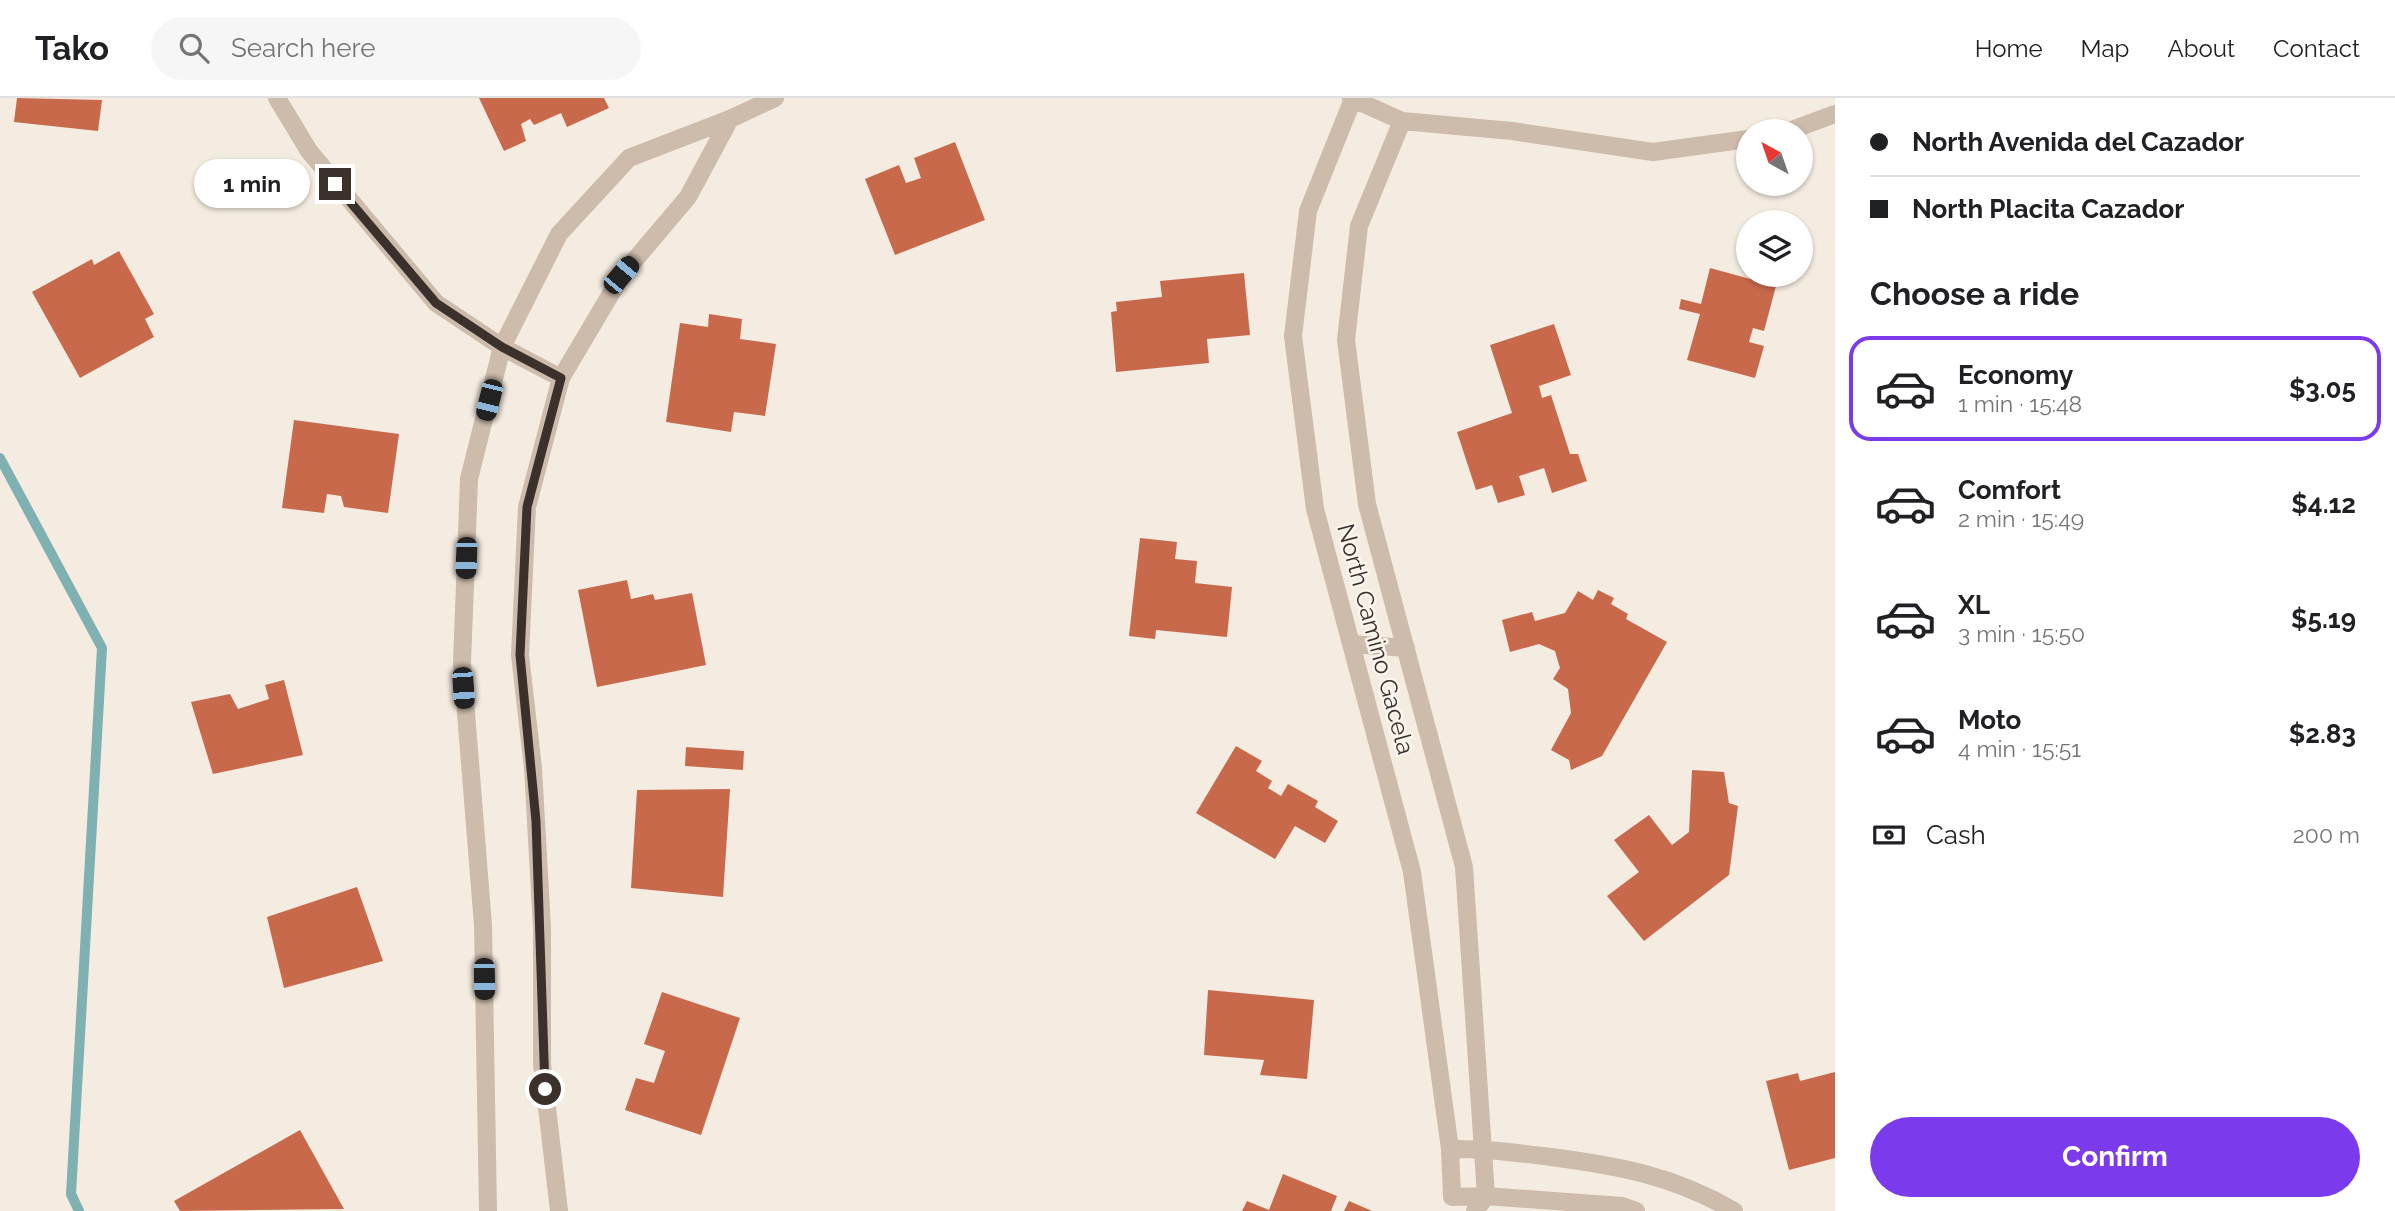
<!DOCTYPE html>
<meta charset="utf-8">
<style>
body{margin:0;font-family:Raleway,sans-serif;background:#f6f6f6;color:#202124;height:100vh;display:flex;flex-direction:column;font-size:26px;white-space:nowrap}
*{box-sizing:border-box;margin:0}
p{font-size:23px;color:#757577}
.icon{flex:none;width:38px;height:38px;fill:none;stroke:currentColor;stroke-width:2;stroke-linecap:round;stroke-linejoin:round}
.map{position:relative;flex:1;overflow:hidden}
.sheet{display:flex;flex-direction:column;background:#fff;width:560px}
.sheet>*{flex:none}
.banner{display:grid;align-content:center;height:154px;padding:0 35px;background:#fff}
.needle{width:46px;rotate:320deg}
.tools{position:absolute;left:1736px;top:21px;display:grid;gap:14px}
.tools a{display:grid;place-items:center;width:77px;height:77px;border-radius:50%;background:#fff;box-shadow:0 2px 5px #0004;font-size:35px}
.end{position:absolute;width:32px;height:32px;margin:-16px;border:9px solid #3b302b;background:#fff;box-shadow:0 0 0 4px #fff}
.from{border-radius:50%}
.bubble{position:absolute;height:49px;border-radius:24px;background:#fff;box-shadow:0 2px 5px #0004;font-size:23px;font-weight:700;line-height:49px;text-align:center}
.car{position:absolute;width:21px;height:42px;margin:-21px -10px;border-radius:9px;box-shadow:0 0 5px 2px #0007;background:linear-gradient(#222 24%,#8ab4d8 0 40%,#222 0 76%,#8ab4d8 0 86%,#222 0)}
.banner b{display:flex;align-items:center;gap:24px;height:66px;font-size:26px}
.banner b+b{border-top:2px solid #e0e0e0}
.banner i{width:18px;height:18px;background:#202124}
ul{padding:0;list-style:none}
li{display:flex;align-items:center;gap:21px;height:105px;margin:0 14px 10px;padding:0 21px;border:4px solid transparent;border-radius:21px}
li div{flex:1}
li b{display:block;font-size:26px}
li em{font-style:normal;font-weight:700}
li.current{border-color:#7c3aed}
li>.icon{width:63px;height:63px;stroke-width:1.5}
h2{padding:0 35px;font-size:32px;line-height:84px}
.pay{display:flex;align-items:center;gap:18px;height:77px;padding:0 35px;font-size:26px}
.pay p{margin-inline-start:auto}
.button{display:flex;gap:14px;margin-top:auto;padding:14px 35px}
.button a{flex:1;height:80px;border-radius:42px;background:#7c3aed;color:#fff;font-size:28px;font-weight:700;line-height:80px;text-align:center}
header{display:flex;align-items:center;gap:42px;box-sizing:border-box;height:98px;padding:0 35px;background:#fff;border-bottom:2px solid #e0e0e0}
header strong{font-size:33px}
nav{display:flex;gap:38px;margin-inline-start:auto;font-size:24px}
.search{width:490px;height:63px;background:#f6f6f6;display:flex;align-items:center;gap:18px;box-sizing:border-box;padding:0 24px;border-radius:38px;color:#757577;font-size:26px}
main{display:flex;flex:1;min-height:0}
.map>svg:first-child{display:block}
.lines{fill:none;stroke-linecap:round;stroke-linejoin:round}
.stream{stroke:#7fb0b2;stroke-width:10}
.building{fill:#c8694b}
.minor{stroke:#cdbbac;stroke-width:18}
.route{stroke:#3b302b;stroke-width:9}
.labels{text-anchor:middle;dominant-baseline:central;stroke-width:5;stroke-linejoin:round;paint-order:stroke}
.street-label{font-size:24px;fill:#3b302b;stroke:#fbf5ee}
</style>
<header>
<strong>Tako</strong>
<div class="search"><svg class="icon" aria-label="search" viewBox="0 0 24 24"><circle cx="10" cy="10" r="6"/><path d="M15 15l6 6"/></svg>Search here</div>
<nav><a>Home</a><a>Map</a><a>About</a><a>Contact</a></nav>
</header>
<main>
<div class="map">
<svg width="1835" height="1113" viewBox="0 0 1835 1113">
<rect width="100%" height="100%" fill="#f4ebe1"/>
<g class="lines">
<path class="stream" d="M 0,360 L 102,550 L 71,1096 L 79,1113"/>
</g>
<path class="building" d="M 17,0 L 102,2 L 98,33 L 14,24 Z
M 479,0 L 604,0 L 609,10 L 567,29 L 561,15 L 534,27 L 530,21 L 521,26 L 526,43 L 504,53 Z
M 955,44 L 985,122 L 895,157 L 865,81 L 899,67 L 906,85 L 921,80 L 914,60 Z
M 119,153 L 154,216 L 145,221 L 154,239 L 80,280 L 32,194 L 92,161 L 94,167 Z
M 1710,170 L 1776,188 L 1764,233 L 1753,230 L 1749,244 L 1764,248 L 1755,280 L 1687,262 L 1700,216 L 1679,211 L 1681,201 L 1701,206 Z
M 1244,175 L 1250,237 L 1207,241 L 1209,265 L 1116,274 L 1111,214 L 1117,213 L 1116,204 L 1162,199 L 1160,183 Z
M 709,216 L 742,221 L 740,241 L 776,246 L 765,318 L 734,314 L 731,334 L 666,324 L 680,225 L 708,229 Z
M 1554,226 L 1571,277 L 1539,288 L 1542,300 L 1551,297 L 1570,356 L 1578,356 L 1587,383 L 1552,395 L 1544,370 L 1519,378 L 1525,397 L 1498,405 L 1492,387 L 1476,392 L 1457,334 L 1512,315 L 1490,247 Z
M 294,322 L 399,336 L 388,415 L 344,409 L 341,398 L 327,396 L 324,415 L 282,410 Z
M 1140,440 L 1177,444 L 1175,461 L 1197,463 L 1195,485 L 1232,489 L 1227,539 L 1156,532 L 1155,541 L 1129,538 Z
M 627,482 L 631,501 L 653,496 L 655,502 L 692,495 L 706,567 L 597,589 L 578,492 Z
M 1598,492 L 1614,500 L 1611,506 L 1628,516 L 1626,521 L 1667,544 L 1602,658 L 1571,672 L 1569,662 L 1551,652 L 1571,615 L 1568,591 L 1553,581 L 1560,570 L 1555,553 L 1539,546 L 1510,554 L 1502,522 L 1532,514 L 1535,523 L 1565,515 L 1578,493 L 1593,502 Z
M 284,582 L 303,657 L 213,676 L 191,604 L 230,596 L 238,611 L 269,601 L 265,587 Z
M 1236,648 L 1262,663 L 1256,673 L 1272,683 L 1268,690 L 1281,698 L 1288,686 L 1318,703 L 1315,709 L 1338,723 L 1325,745 L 1295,728 L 1275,761 L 1196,715 Z
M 686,649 L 744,653 L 743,672 L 685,668 Z
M 1692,672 L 1724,674 L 1729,705 L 1738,708 L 1729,777 L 1644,843 L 1607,798 L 1639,774 L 1614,742 L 1649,717 L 1672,747 L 1689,734 Z
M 730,691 L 723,799 L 631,790 L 637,692 Z
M 357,789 L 383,863 L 284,890 L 267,819 Z
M 1208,892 L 1314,902 L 1307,981 L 1260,977 L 1264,962 L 1204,957 Z
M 662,894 L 740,920 L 701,1037 L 625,1012 L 636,980 L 654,985 L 665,953 L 644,946 Z
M 1835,974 L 1835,1060 L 1789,1072 L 1766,983 L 1798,975 L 1800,983 Z
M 300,1032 L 344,1111 L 180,1113 L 174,1103 Z
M 1283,1076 L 1337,1098 L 1331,1113 L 1242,1113 L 1247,1103 L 1269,1112 Z
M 1349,1103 L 1372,1113 L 1344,1113 Z"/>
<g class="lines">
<path class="minor" d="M 277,0 L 309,53 L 436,205 L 502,249 L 561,280
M 1351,0 L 1402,23 L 1512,33 L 1653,54 L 1748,41
M 1353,1 L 1308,113 L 1293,238 L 1315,411 L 1412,774 L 1450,1051 L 1452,1099
M 1402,23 L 1359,128 L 1346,242 L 1367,406 L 1464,769 L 1486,1098 L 1475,1113
M 1789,33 L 1835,16
M 1352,546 L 1406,550
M 1450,1051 C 1484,1050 1517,1055 1551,1059 C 1620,1068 1674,1078 1734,1113
M 1452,1099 L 1486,1098 L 1622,1108 L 1636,1113
M 488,1113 L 483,827 L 462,565 L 469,381 L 502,249 L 559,136 L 629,60 L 730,21 L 775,0
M 559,1113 L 542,966 L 542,830 L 533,670 L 520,557 L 527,409 L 561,280 L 622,177 L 688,99 L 730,21"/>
</g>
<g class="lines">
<path class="route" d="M 335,86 L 436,205 L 502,249 L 561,280 L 527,409 L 520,557 L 536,723 L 545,991"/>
</g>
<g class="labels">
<g class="street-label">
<text transform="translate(1376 541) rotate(75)">North Camino Gacela</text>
</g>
</g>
</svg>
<div class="tools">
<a><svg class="needle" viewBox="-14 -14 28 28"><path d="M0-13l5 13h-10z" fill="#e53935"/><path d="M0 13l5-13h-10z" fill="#757577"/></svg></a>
<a><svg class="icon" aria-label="layers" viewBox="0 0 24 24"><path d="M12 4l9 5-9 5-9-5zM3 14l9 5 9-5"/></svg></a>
</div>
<i class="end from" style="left:545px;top:991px"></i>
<i class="end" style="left:335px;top:86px"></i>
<div class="bubble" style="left:194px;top:61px;width:116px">1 min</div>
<i class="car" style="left:621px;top:177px;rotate:40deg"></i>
<i class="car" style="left:489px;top:302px;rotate:194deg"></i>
<i class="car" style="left:466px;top:460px;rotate:182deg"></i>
<i class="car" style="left:463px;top:590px;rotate:176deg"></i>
<i class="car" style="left:484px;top:881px;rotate:179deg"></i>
</div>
<section class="sheet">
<div class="banner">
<b><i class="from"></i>North Avenida del Cazador</b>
<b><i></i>North Placita Cazador</b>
</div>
<h2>Choose a ride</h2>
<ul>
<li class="current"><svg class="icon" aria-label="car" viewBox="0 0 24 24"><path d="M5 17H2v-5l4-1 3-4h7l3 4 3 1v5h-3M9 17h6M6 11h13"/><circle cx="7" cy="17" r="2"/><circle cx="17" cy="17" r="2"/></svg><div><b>Economy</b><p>1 min · 15:48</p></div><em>$3.05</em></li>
<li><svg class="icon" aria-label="car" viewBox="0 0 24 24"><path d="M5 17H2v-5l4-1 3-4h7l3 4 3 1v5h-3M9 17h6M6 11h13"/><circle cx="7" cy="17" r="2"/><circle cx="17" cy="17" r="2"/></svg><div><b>Comfort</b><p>2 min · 15:49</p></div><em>$4.12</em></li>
<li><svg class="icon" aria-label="car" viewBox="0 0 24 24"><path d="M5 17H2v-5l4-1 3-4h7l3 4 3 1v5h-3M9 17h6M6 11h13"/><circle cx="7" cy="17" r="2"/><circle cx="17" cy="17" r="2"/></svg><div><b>XL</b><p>3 min · 15:50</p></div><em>$5.19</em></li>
<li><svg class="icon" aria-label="car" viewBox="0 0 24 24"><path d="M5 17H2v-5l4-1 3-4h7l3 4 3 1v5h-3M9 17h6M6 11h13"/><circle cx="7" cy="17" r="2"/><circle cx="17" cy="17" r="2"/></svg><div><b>Moto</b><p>4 min · 15:51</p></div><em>$2.83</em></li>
</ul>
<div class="pay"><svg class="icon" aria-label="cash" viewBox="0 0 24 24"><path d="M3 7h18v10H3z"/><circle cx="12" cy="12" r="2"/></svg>Cash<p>200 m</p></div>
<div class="button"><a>Confirm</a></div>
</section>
</main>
